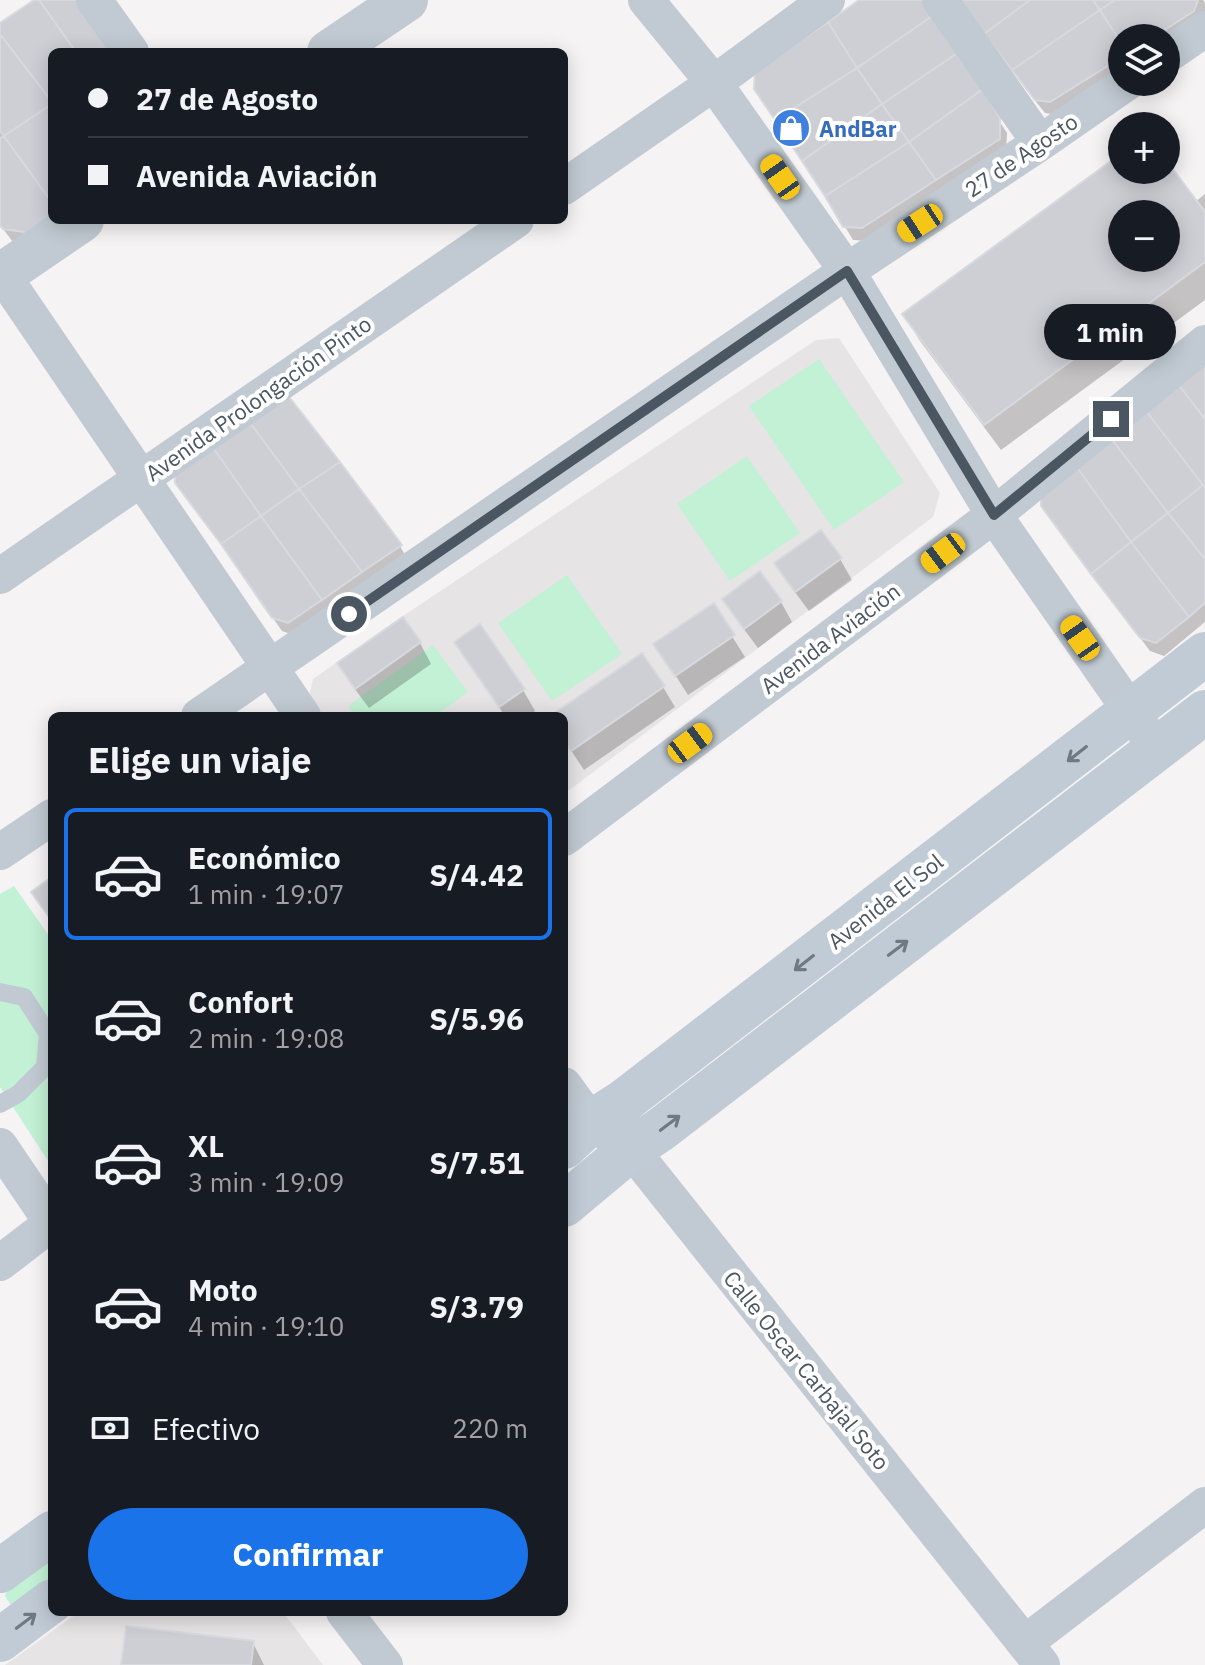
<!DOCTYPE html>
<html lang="es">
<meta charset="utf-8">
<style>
body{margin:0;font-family:"IBM Plex Sans",sans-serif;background:#20242c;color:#f1f3f6;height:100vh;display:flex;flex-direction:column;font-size:30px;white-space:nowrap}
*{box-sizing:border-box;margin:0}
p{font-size:26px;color:#9ea1a6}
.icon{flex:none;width:44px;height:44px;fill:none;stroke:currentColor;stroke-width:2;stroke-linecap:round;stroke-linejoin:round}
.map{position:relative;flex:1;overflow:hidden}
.details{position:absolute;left:48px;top:712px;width:520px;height:904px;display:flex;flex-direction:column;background:#171b24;border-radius:12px;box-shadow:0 4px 20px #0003}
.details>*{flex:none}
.hud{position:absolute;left:48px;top:48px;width:520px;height:176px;border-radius:12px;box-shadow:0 4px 20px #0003;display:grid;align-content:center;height:176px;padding:0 40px;background:#171b24}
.fabs{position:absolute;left:1108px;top:24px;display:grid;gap:16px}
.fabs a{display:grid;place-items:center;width:72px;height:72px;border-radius:50%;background:#171b24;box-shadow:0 4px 20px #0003;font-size:40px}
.end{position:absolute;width:36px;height:36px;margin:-18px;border:10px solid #4a5661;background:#fff;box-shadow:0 0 0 4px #fff}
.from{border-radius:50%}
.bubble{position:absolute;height:56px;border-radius:28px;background:#171b24;box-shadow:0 4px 20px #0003;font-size:26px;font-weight:700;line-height:56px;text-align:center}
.car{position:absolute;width:24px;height:48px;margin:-24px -12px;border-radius:10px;box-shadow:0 0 6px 2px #0007;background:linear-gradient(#f5c518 24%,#345 0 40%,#f5c518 0 76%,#345 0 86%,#f5c518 0)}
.hud b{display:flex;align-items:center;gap:28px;height:76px;font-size:30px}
.hud b+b{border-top:2px solid #363941}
.hud i{width:20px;height:20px;background:#f1f3f6}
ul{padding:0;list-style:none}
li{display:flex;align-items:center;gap:24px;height:132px;margin:0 16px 12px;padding:0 24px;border:4px solid transparent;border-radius:12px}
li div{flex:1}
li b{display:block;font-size:30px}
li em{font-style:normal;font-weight:700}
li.selected{border-color:#1a73e8}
li>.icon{width:72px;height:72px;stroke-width:1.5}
h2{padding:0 40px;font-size:36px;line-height:96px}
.pay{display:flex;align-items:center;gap:20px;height:88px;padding:0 40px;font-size:30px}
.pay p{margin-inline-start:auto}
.cta{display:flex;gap:16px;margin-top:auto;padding:16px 40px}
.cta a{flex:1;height:92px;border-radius:48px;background:#1a73e8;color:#fff;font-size:32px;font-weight:700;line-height:92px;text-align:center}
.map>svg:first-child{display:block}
.education{fill:#e6e4e5}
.green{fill:#c3f1d5}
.shadow{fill:#0003;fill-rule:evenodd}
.building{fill:#cdcfd5;stroke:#d7d9de;stroke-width:2;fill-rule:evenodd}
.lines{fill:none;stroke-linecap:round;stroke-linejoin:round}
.service{stroke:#c1cad2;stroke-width:18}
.minor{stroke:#c1cad2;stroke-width:36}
.tertiary{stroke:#c1cad2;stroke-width:44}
.secondary{stroke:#c1cbd6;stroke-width:44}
.oneway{stroke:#6e7984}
.route{stroke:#4a5661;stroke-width:10}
.labels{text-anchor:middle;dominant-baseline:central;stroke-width:8;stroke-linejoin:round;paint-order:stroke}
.shop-label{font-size:22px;font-weight:bold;fill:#366cbe;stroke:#fff;text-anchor:start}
.street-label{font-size:22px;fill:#4a5661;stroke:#fff}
</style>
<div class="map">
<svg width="1205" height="1665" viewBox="0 0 1205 1665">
<rect width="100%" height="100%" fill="#f5f3f3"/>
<path class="education" d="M 839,338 L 940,493 L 933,517 L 564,794 L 564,716 L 319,716 L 308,700 L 313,679 L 403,616 L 816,340 Z
M 79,1612 L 283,1612 L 323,1665 L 5,1665 Z"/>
<path class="green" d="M 819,359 L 904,482 L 834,530 L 749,406 Z
M 747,456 L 800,533 L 730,581 L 677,504 Z
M 567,575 L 622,654 L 552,701 L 498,623 Z
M 433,645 L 468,692 L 435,716 L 356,716 L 348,706 Z
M 14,886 L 52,940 L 52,1167 L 0,1087 L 0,894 Z
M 52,1556 L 52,1581 L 17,1608 L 10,1604 L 5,1596 L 7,1589 Z"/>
<path class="shadow" d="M 37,0 L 52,52 L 52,220 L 13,242 L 0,225 L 0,25 Z
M 863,0 L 998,119 L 1007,133 L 1006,153 L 870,241 L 853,240 L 835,210 Z
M 959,0 L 1203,0 L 1205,3 L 1205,32 L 1166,38 L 1122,38 L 1122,75 L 1058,115 L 1045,113 L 999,55 Z
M 1122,155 L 1122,170 L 1166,170 L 1166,163 L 1195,202 L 1205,194 L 1205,300 L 1001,450 L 920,341 L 904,314 ZM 1122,214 L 1166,214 L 1166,258 L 1122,258 Z
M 1205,366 L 1205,622 L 1164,656 L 1150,651 L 1052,520 Z
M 186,497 L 400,546 L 408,560 L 296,636 L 282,631 L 231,558 Z
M 820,532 L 840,559 L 852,580 L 809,611 L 789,584 L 777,564 Z
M 760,574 L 781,602 L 792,622 L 758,648 L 737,620 L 725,600 Z
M 713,606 L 745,657 L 688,695 L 656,645 Z
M 402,619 L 420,643 L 431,664 L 369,708 L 351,684 L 339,664 Z
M 479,627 L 523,690 L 535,711 L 528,716 L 505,716 L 456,643 Z
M 663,687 L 675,707 L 584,770 L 564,740 L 564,716 L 554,716 Z
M 253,1643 L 264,1665 L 123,1665 Z"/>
<path class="building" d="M 34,0 L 39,0 L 76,52 L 52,52 L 52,102 L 0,34 L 0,23 Z
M 39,0 L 79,0 L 115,52 L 76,52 Z
M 859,0 L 926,0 L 935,14 L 857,68 L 828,22 Z
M 960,0 L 1030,0 L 984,34 Z
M 1030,0 L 1093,0 L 1100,10 L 1012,70 L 984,34 Z
M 1093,0 L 1115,0 L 1100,10 Z
M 1115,0 L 1198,0 L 1194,11 L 1152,38 L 1122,38 L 1122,44 L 1100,10 Z
M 1100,10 L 1122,44 L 1122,57 L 1050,102 L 1035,100 L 1012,70 Z
M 935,14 L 959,52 L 882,104 L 857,68 Z
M 828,22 L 857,68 L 775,120 L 754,89 L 755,72 Z
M 0,34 L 52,102 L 52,104 L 4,136 L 0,131 Z
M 959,52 L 983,89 L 909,142 L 882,104 Z
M 857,68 L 882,104 L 802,161 L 775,120 Z
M 983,89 L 1000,118 L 1000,139 L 936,180 L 909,142 Z
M 882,104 L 909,142 L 825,196 L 802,161 Z
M 49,106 L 52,111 L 52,203 L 4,136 Z
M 4,136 L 52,203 L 52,219 L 30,233 L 3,229 L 0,225 L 0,138 Z
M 909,142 L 936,180 L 862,228 L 843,227 L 825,196 Z
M 1122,153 L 1122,170 L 1166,170 L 1166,160 L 1205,212 L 1205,262 L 984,425 L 902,314 ZM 1122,214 L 1166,214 L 1166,258 L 1122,258 Z
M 1205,364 L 1205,419 L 1178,384 Z
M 1178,384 L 1205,419 L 1205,484 L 1203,485 L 1146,411 Z
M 283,389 L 340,462 L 299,489 L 245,416 Z
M 1146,411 L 1203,485 L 1168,513 L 1111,438 Z
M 245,416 L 299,489 L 261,516 L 209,442 Z
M 1111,438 L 1168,513 L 1131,542 L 1076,466 Z
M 209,442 L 261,516 L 221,544 L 175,483 L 175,469 Z
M 340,462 L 402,545 L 362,572 L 299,489 Z
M 1076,466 L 1131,542 L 1091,574 L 1041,506 L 1041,492 Z
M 1203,485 L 1205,487 L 1205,559 L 1168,513 Z
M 299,489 L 362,572 L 322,600 L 261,516 Z
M 1168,513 L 1205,559 L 1205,603 L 1189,617 L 1131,542 Z
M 261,516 L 322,600 L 288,623 L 272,618 L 221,544 Z
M 821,530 L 842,558 L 795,592 L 774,563 Z
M 1131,542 L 1189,617 L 1156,643 L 1140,638 L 1091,574 Z
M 760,571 L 782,601 L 744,629 L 722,599 Z
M 714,603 L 735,635 L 675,676 L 653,644 Z
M 403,617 L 421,642 L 355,689 L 337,663 Z
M 480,624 L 525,689 L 499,707 L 454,642 Z
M 642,653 L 665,686 L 571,751 L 564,741 L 564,716 L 550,716 Z
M 52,877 L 52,921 L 31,892 Z
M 126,1626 L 254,1641 L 251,1665 L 121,1665 Z"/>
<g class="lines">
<path class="service" d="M 0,992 L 24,997 L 48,1034 L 45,1067 L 18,1094 L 0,1104"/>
<path class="minor" d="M 94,0 L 131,52
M 646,0 L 714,83 L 847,271 L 994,515 L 1157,749
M 940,0 L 1040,143
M 1166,56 L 1205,29
M 564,187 L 714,83 L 827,0
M 0,271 L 303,716
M 0,576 L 516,220
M 199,716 L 847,271 L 1040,143 L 1128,82
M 564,838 L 994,515 L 1205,343
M 0,852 L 52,817
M 564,1085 L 591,1122 L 631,1149 L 1042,1665
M 0,1146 L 52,1223
M 0,1263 L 52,1223
M 344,1612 L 385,1665
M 1025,1643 L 1205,1505"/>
<path class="tertiary" d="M 329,52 L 406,0
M 0,276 L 82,220"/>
<path class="secondary" d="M 564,1147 L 591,1122 L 624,1101 L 1205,654
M 564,1205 L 631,1149 L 660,1130 L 1205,712
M 0,1571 L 52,1533
M 0,1640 L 52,1601"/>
</g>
<defs><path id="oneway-shaft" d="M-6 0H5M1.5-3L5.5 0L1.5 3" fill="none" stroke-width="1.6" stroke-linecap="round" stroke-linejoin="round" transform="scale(2)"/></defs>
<g class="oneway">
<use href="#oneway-shaft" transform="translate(1077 754) rotate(142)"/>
<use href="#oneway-shaft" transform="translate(898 948) rotate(-37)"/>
<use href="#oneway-shaft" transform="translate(804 963) rotate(142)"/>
<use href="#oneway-shaft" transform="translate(670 1123) rotate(-37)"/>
<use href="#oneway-shaft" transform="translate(26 1621) rotate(-37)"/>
</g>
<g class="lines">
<path class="route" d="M 349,614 L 847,271 L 994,515 L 1111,419"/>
</g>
<defs>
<symbol id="shop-disc" viewBox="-11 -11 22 22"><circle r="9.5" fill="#3f7fe0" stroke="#fff"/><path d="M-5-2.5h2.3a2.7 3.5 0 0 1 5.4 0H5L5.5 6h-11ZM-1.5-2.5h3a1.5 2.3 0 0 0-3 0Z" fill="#fff"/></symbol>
</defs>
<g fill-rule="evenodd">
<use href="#shop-disc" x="769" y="106" width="44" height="44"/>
</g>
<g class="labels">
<g class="shop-label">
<text x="819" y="128">AndBar</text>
</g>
<g class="street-label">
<text transform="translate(1021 155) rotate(-34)">27 de Agosto</text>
<text transform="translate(258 398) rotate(-35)">Avenida Prolongación Pinto</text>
<text transform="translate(830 638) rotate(-37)">Avenida Aviación</text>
<text transform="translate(885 901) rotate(-38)">Avenida El Sol</text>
<text transform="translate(807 1370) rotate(51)">Calle Oscar Carbajal Soto</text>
</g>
</g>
</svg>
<div class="fabs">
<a><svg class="icon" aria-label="layers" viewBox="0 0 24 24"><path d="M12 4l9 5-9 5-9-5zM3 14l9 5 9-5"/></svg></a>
<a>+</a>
<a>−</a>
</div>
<i class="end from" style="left:349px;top:614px"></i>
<i class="end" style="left:1111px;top:419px"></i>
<div class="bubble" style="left:1044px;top:304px;width:132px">1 min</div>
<i class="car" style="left:780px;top:177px;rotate:325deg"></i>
<i class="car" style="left:920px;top:223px;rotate:237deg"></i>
<i class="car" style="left:943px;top:553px;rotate:233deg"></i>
<i class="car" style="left:1080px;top:638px;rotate:325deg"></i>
<i class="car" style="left:690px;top:743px;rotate:53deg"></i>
<div class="hud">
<b><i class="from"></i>27 de Agosto</b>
<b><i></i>Avenida Aviación</b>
</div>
<section class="details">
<h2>Elige un viaje</h2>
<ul>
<li class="selected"><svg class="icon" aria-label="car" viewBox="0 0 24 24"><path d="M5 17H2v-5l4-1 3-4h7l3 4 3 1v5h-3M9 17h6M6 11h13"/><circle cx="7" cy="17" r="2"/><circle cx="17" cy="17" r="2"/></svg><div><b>Económico</b><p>1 min · 19:07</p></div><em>S/4.42</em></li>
<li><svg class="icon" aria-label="car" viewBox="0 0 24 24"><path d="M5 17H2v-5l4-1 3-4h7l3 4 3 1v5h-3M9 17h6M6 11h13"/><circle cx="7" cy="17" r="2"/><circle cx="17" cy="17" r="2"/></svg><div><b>Confort</b><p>2 min · 19:08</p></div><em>S/5.96</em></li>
<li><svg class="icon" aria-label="car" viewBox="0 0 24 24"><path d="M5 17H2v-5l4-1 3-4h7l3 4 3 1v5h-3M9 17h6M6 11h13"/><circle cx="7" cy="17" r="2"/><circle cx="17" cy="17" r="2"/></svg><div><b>XL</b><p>3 min · 19:09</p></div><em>S/7.51</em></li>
<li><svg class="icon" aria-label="car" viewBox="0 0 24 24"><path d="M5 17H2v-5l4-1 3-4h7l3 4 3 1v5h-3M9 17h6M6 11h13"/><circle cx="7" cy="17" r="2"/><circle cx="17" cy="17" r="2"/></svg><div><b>Moto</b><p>4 min · 19:10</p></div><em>S/3.79</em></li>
</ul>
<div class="pay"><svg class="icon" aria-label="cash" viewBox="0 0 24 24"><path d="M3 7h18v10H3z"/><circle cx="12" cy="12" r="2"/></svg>Efectivo<p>220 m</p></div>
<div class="cta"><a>Confirmar</a></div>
</section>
</div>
